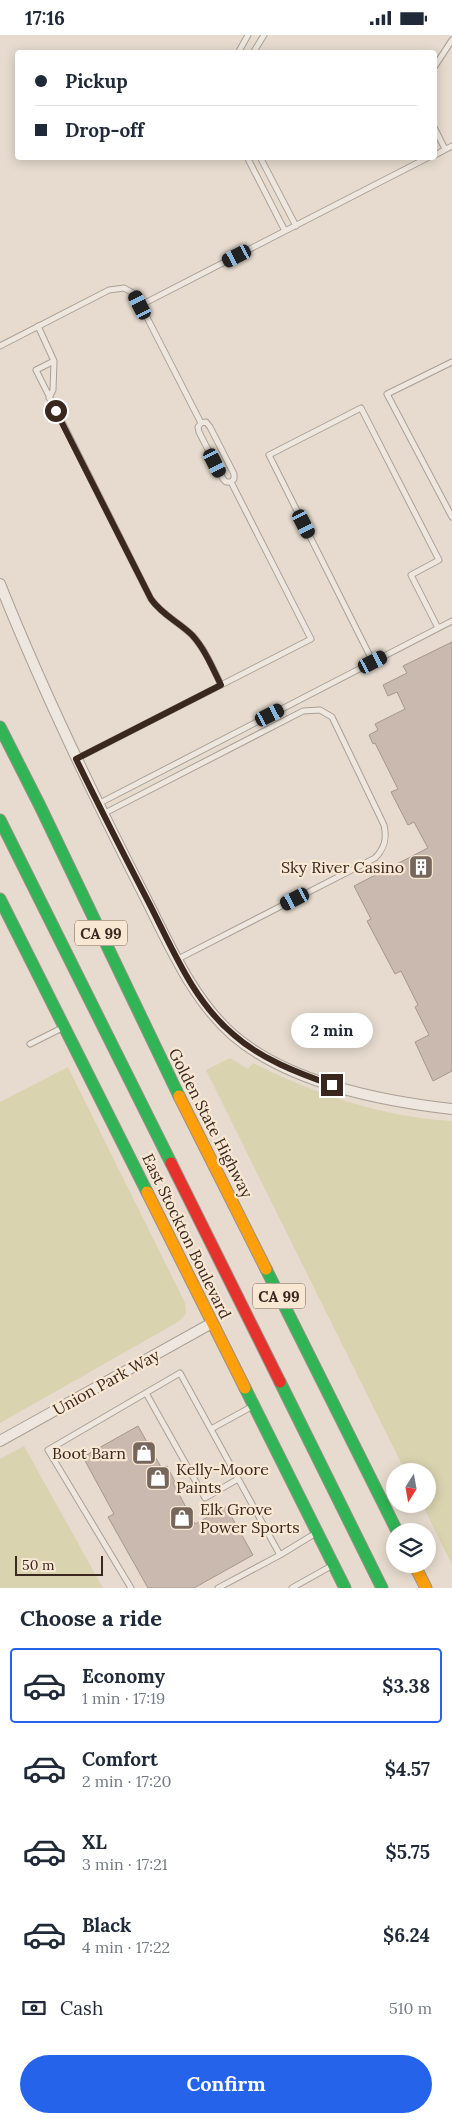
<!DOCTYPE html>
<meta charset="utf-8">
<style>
body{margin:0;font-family:Lora,serif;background:#f6f6f7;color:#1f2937;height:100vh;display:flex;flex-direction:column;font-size:19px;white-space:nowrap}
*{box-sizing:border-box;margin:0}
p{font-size:16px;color:#747a83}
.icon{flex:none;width:28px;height:28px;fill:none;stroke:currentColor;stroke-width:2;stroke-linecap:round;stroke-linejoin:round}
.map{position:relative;height:1553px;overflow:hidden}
.details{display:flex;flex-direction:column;background:#fff;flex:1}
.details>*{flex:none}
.top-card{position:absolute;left:15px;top:15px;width:422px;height:110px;border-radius:5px;box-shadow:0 2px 12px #0003;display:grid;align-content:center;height:110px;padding:0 20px;background:#fff}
.needle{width:32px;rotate:191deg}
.buttons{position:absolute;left:386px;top:1428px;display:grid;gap:10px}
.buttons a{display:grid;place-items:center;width:50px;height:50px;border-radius:50%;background:#fff;box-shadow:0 2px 12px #0003;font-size:25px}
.scale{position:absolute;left:15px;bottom:12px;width:88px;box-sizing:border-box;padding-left:5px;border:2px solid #3a271e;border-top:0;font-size:14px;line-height:18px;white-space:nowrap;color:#3a271e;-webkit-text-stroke:4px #f7e7d3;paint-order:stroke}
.end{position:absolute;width:22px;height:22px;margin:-11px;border:6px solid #3a271e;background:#fff;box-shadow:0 0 0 2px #fff}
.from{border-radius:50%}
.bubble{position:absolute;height:35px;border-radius:18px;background:#fff;box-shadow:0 2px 12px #0003;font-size:16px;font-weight:700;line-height:35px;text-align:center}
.car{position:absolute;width:15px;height:30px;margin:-15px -8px;border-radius:6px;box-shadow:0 0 4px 1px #0007;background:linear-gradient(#222 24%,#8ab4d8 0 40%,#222 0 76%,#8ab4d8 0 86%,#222 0)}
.top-card b{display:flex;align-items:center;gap:18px;height:48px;font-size:19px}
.top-card b+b{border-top:1px solid #e0e1e3}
.top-card i{width:12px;height:12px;background:#1f2937}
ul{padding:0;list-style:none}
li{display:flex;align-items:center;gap:15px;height:75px;margin:0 10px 8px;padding:0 10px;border:2px solid transparent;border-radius:5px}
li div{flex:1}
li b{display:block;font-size:19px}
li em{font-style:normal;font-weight:700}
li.active{border-color:#2563eb}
li>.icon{width:45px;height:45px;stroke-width:1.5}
h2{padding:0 20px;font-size:22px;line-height:60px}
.pay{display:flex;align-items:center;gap:12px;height:55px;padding:0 20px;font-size:19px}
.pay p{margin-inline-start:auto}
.primary-button{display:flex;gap:10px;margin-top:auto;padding:10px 20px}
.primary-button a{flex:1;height:58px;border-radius:30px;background:#2563eb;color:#fff;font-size:20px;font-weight:700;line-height:58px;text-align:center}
.status{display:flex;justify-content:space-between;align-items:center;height:35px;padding:0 25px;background:#fff;direction:ltr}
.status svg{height:14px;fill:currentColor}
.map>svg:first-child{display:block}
.green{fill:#d9d3b0}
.building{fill:#cab9ae;stroke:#a6968d}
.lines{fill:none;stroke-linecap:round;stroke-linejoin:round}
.lane-casing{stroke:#aba096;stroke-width:7}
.street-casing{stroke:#aba096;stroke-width:12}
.fast-casing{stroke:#9a9086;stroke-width:13}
.slow-casing{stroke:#9a9086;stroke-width:13}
.jam-casing{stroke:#9a9086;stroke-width:13}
.lane{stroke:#eee7df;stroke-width:5}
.street{stroke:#eee7df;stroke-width:10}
.fast{stroke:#30b455;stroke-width:11}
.slow{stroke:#ff9f0a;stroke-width:11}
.jam{stroke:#e5322d;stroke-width:11}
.route{stroke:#3a271e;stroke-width:6}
.labels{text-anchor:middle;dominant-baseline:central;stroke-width:4.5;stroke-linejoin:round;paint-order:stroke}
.shield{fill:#f7e7d3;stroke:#736154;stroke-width:1}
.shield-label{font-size:15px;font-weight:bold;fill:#3a271e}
.poi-label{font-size:16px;fill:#3a271e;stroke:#f7e7d3;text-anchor:end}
.street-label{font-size:16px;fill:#3a271e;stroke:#f7e7d3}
</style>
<div class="status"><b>17:16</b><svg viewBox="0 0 49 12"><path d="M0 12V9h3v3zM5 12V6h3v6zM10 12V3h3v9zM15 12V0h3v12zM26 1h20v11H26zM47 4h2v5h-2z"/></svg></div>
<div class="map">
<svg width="452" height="1553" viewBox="0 0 452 1553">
<rect width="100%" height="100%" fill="#e6dbce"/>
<path class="green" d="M 230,1023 L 248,1034 L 253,1028 C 315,1059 382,1082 452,1086 L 452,1530 L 422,1469 L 428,1469 L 428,1436 L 405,1436 L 206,1035 Z
M 68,1032 L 185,1268 L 186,1279 L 178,1287 L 0,1388 L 0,1067 Z
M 24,1411 L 103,1553 L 0,1553 L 0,1424 Z"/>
<path class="building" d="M 452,607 L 452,1036 L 433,1046 L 415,1007 L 429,1000 L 415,972 L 418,970 L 401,936 L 395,939 L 367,886 L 371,884 L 354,851 L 428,813 L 414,787 L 408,790 L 391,757 L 398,754 L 375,708 L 373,709 L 369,700 L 378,695 L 375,689 L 405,674 L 397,657 L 388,661 L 383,650 L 407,638 L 403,631 Z
M 138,1391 L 162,1434 L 167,1431 L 175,1447 L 173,1448 L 195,1489 L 226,1472 L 253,1520 L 194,1553 L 148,1553 L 108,1482 L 114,1479 L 83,1422 Z"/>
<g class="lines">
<defs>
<path id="lane" d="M 238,18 L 248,0
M 253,18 L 264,0
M 435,31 L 452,5
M 435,94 L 445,114
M 435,120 L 452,111
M 247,122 L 285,196
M 260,122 L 296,191
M 141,270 L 429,122
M 38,291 L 54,326 L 53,355 L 49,363
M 0,311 L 109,255 L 124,253 L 135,259 L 201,388
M 54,326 L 36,335 L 151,564 C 162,580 179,587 192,600 C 205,614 213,633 221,650
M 452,327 L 387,359 L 452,482
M 201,388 L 206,387 L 210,392 L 234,439 L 234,444 L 231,447
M 201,388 L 198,392 L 199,397 L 223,444 L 226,447 L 231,447
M 373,627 L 269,420 L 361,373 L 439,525 L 411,540 L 438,593
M 76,724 L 311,604 L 231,447
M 98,769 L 452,586
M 103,779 L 303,676 L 320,675 L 332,682 L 384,790 C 387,803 385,813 375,823 L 178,924
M 30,1009 L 64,992
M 146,1358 L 205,1463 L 238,1444
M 211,1394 L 253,1371
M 280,1520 L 316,1498
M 131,1553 L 48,1415 L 180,1338 L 280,1520 L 218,1553
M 292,1553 L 333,1530"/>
<path id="street" d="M 0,549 C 42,654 90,754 141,854 C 167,904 190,962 233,1000 C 289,1048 381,1066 452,1074
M 0,1406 L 212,1288"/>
<path id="fast" d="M 0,692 L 40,771 L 179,1061
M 0,785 L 171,1128
M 0,864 L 147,1157
M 266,1234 L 397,1496
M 280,1347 L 382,1553
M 245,1353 L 345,1553"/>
<path id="slow" d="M 179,1061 L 266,1234
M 147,1157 L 245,1353
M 414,1529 L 426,1553"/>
<path id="jam" d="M 171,1128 L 280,1347"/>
</defs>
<use href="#lane" class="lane-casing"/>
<use href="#street" class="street-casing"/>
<use href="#fast" class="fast-casing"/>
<use href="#slow" class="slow-casing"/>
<use href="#jam" class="jam-casing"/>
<use href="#lane" class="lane"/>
<use href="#street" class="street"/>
<use href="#fast" class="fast"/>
<use href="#slow" class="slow"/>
<use href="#jam" class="jam"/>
</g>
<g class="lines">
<path class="route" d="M 56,376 L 151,564 C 162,580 179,587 192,600 C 205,614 213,634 221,650 L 76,724 C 100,773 125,822 150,870 C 173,915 194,967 234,1000 C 261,1024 298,1038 332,1050"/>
</g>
<defs>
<symbol id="building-square" viewBox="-11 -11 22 22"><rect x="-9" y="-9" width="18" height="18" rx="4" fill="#76665c" stroke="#f7e7d3"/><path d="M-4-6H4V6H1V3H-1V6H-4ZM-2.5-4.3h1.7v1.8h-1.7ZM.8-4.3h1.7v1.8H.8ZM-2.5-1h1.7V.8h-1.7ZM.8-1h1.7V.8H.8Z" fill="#fff"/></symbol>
<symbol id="shop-square" viewBox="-11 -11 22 22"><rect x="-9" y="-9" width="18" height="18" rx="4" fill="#76665c" stroke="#f7e7d3"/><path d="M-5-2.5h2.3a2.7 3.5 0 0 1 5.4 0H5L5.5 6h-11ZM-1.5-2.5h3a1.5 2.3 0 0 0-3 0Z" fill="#fff"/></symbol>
</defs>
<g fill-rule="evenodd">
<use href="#building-square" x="407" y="818" width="28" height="28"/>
<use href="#shop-square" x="130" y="1404" width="28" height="28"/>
<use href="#shop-square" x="144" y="1429" width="28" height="28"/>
<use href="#shop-square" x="168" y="1469" width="28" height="28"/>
</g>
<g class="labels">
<g class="shield">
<rect x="75" y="885.5" width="52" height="25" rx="4"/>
<rect x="253" y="1248.5" width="52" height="25" rx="4"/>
</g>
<g class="shield-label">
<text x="101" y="898">CA 99</text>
<text x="279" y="1261">CA 99</text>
</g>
<g class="poi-label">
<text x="404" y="832">Sky River Casino</text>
<text x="126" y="1418">Boot Barn</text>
<text x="176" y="1434" text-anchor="start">Kelly-Moore<tspan x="176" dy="18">Paints</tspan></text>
<text x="200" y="1474" text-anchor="start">Elk Grove<tspan x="200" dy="18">Power Sports</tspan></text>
</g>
<g class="street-label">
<text transform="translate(211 1088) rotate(63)">Golden State Highway</text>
<text transform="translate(187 1201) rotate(64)">East Stockton Boulevard</text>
<text transform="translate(106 1347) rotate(-29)">Union Park Way</text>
</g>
</g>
</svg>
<div class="buttons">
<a><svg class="needle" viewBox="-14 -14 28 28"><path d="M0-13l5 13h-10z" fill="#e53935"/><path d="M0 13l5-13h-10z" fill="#747a83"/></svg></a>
<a><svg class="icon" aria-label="layers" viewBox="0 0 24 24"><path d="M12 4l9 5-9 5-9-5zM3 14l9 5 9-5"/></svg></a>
</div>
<div class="scale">50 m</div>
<i class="end from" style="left:56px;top:376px"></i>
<i class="end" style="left:332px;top:1050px"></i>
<div class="bubble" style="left:291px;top:978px;width:82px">2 min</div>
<i class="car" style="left:237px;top:221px;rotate:243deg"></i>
<i class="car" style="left:140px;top:270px;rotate:333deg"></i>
<i class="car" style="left:215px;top:428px;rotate:153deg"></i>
<i class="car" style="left:304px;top:489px;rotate:153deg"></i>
<i class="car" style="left:373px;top:627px;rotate:63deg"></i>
<i class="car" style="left:270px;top:680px;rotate:63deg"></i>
<i class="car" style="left:295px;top:864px;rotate:243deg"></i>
<div class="top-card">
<b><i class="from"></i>Pickup</b>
<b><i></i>Drop-off</b>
</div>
</div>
<section class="details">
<h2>Choose a ride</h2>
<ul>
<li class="active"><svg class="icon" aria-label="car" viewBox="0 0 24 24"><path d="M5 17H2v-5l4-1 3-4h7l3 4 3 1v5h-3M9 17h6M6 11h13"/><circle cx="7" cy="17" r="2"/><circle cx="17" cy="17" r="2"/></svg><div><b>Economy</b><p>1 min · 17:19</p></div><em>$3.38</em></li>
<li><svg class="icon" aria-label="car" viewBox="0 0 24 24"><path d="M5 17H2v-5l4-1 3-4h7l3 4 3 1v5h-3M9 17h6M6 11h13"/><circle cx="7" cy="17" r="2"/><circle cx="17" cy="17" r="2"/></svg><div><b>Comfort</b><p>2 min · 17:20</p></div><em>$4.57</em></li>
<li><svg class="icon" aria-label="car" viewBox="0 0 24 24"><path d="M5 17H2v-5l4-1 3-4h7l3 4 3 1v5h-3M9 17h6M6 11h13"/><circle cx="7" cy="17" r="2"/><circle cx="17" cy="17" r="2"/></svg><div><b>XL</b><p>3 min · 17:21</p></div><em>$5.75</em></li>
<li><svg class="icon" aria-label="car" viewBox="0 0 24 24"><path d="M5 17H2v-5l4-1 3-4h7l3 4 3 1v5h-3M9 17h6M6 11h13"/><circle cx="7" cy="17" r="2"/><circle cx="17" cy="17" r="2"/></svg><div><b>Black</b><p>4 min · 17:22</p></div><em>$6.24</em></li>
</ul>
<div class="pay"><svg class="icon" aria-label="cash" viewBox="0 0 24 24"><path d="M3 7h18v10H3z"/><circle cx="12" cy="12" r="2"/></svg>Cash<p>510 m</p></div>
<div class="primary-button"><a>Confirm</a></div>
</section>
